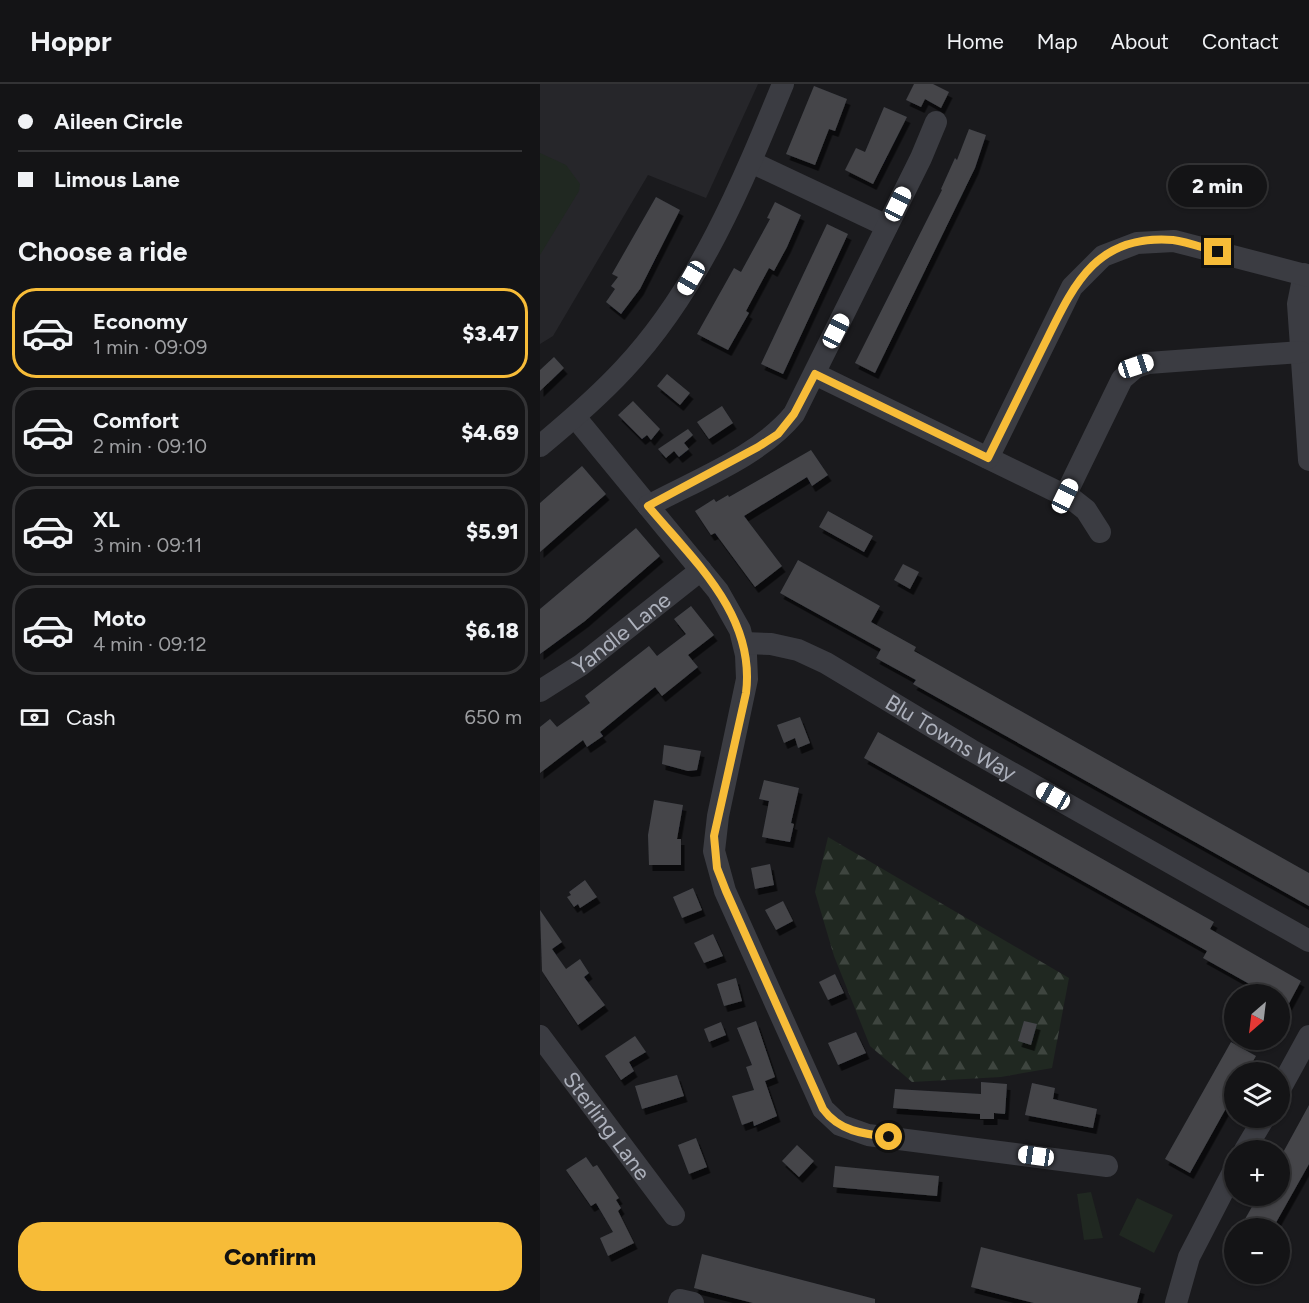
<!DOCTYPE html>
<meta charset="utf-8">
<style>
body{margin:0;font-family:Figtree,sans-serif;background:#1d1d1f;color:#f1f3f6;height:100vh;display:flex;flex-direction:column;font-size:22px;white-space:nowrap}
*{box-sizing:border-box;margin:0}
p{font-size:20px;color:#9d9ea1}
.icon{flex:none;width:33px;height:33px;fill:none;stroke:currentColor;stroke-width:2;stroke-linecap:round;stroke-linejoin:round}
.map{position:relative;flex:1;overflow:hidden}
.side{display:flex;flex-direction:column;background:#141416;width:540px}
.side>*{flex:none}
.banner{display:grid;align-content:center;height:132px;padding:0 18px;background:#141416}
.needle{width:39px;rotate:208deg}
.fabs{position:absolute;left:684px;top:900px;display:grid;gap:12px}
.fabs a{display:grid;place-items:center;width:66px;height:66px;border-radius:50%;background:#141416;box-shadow:0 2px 4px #0004,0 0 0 2px #333335;font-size:30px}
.end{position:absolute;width:27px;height:27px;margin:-14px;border:8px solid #f7bc38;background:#111;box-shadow:0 0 0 3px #111}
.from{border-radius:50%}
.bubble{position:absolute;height:42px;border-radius:21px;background:#141416;box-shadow:0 2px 4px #0004,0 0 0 2px #333335;font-size:20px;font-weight:800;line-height:42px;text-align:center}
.car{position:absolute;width:18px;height:36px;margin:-18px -9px;border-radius:8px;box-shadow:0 0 4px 2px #0007;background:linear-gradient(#fff 24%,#345 0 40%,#fff 0 76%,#345 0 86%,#fff 0)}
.banner b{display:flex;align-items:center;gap:21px;height:57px;font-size:22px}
.banner b+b{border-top:2px solid #333335}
.banner i{width:15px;height:15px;background:#f1f3f6}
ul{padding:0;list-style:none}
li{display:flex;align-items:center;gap:18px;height:90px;margin:0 12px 9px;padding:0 6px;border:3px solid #333335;border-radius:24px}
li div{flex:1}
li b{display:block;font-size:22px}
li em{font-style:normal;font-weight:800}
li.selected{border-color:#f7bc38}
li>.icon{width:54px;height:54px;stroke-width:1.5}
h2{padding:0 18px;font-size:27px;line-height:72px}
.pay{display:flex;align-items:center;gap:15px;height:66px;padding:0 18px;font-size:22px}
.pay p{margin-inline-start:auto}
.action{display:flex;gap:12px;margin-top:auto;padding:12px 18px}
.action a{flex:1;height:69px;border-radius:24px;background:#f7bc38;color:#111;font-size:24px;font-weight:800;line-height:69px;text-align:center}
header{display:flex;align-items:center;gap:36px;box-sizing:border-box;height:84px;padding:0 30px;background:#141416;border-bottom:2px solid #333335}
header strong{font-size:28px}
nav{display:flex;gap:33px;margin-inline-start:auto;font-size:21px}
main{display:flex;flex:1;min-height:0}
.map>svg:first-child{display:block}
.built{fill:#26262a}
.grass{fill:#202821}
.forest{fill:url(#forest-firs)}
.building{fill:#44454a;filter:url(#shadow)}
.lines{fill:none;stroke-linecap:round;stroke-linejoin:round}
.minor{stroke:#3b3c42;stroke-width:22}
.route{stroke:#f7bc38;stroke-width:8}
.labels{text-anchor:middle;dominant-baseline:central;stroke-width:6;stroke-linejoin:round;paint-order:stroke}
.street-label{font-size:22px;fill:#adb1bc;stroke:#151518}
</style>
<header>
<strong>Hoppr</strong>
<nav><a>Home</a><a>Map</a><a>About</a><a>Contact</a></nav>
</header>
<main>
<section class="side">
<div class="banner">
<b><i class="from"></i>Aileen Circle</b>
<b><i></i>Limous Lane</b>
</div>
<h2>Choose a ride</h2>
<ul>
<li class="selected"><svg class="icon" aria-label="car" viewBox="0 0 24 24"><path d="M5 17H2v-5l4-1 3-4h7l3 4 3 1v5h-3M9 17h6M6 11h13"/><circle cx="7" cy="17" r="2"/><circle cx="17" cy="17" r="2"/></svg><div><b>Economy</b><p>1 min · 09:09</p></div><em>$3.47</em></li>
<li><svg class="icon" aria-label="car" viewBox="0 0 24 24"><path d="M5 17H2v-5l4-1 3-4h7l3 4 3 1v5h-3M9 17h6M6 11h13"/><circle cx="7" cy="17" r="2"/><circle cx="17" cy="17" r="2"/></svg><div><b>Comfort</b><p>2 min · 09:10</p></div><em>$4.69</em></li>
<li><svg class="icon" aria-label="car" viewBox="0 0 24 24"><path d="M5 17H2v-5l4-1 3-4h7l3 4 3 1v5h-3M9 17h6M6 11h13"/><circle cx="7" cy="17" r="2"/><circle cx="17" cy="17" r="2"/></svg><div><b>XL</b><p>3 min · 09:11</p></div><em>$5.91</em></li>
<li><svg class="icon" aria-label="car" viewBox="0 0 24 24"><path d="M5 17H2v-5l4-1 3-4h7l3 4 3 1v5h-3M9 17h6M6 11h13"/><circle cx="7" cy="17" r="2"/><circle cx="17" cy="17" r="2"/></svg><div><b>Moto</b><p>4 min · 09:12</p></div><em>$6.18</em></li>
</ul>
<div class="pay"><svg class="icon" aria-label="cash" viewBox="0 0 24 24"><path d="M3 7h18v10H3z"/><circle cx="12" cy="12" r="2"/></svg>Cash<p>650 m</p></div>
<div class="action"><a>Confirm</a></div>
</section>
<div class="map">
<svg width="769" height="1219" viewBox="0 0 769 1219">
<defs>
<pattern id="forest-firs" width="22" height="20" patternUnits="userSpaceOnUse" patternTransform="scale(1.5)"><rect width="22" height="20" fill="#202821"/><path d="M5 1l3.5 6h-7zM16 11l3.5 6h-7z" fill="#3e453f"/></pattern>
<filter id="shadow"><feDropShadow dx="3.5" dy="6" stdDeviation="0" flood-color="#0009"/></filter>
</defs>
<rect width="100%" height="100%" fill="#1a1a1d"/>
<path class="built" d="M 0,0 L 218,0 L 166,114 L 108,91 L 13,252 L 0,260 Z"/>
<path class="grass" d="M 0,69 L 26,81 L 40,100 L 39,107 L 0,171 Z
M 551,1108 L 563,1154 L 544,1156 L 537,1110 Z
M 597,1114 L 633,1131 L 614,1169 L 579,1151 Z"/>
<path class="forest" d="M 288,753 L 529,894 L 512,984 L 461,993 L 372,998 L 330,962 L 294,872 L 275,808 Z"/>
<path class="building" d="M 374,0 L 393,0 L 409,8 L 401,24 L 385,15 L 381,23 L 366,16 Z
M 274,2 L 307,15 L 295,47 L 289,45 L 275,81 L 246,70 Z
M 344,23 L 367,33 L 333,100 L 305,86 L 316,64 L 325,68 Z
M 429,45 L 446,51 L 435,84 L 335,289 L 315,279 L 402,106 L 401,105 L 415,74 L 417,76 Z
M 116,113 L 140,126 L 100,205 L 81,230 L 66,218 L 75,205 L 71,202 L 78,193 L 72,190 Z
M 235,118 L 261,131 L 247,163 L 234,187 L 229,184 L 206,227 L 209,229 L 188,266 L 157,250 L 194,184 L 201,188 L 230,135 L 227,134 Z
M 287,140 L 308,150 L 243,290 L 221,280 Z
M 14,273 L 24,284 L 0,307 L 0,286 Z
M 127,290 L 150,309 L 140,321 L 117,302 Z
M 93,317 L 120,345 L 111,356 L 107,351 L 102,355 L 78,331 Z
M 182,322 L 193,339 L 169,355 L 157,338 Z
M 148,345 L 153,351 L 144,359 L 149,365 L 139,373 L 134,367 L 126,374 L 118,365 Z
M 271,366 L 288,391 L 272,402 L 267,393 L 204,432 L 242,482 L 215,503 L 175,449 L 171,451 L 155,427 L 174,415 L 176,418 L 188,411 L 189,413 Z
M 42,382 L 66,410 L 0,468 L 0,419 Z
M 288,427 L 333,452 L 324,468 L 279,443 Z
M 96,444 L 120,472 L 45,537 L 0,570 L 0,525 Z
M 258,476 L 340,522 L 331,538 L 376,563 L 374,567 L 769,789 L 769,822 L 373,600 L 376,596 L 336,574 L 341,565 L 240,509 Z
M 363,480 L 379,488 L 370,505 L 354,496 Z
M 151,522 L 174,551 L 148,571 L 158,583 L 122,612 L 115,603 L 60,648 L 63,652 L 47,663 L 43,656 L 0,689 L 0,643 L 10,635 L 17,643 L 50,619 L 45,612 L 109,562 L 117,572 L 146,550 L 134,535 Z
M 260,633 L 270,659 L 258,664 L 255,654 L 244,659 L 237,641 Z
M 338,648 L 674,838 L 670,845 L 761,897 L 740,936 L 740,910 L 719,910 L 722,907 L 663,874 L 667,867 L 324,674 Z
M 124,661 L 161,667 L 157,686 L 148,687 L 122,680 Z
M 224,696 L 259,704 L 251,739 L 254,740 L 250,758 L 222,753 L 229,717 L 219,715 Z
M 114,716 L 143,721 L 137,755 L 141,755 L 141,781 L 109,781 L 108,751 Z
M 230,780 L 234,801 L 215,805 L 211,784 Z
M 45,796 L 57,813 L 40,824 L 38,820 L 34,823 L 27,813 L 31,811 L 29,808 Z
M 153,804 L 162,826 L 142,834 L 133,813 Z
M 243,817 L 253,837 L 236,846 L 225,826 Z
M 0,826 L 22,858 L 12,865 L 26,885 L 40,875 L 49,889 L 44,893 L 65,921 L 38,941 L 2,887 Z
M 173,850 L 183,872 L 164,879 L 154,859 Z
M 295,890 L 304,909 L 288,916 L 279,898 Z
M 196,894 L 202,917 L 184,922 L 177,900 Z
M 216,937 L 235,993 L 225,997 L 237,1032 L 214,1042 L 213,1037 L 202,1041 L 192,1012 L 214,1006 L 206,983 L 212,981 L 197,944 Z
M 484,937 L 497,940 L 491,961 L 478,957 Z
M 181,938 L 186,951 L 169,958 L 164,945 Z
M 316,948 L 326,969 L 298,981 L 288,959 Z
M 95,952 L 106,968 L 89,978 L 94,987 L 81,996 L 65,972 Z
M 691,958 L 716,972 L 707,988 L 694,988 L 694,1010 L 650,1089 L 625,1075 Z
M 137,991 L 144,1012 L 102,1025 L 95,1002 Z
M 441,998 L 467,1000 L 465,1030 L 454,1029 L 454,1035 L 440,1035 L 440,1030 L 353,1024 L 355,1005 L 441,1010 Z
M 492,999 L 515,1004 L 513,1015 L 557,1025 L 553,1044 L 485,1031 Z
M 769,1021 L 769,1080 L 733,1144 L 700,1144 L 718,1112 L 740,1112 L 740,1074 Z
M 156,1054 L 167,1083 L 149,1090 L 138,1061 Z
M 257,1061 L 274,1077 L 259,1093 L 242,1077 Z
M 46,1073 L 53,1083 L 57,1081 L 79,1114 L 76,1116 L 81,1124 L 78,1127 L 94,1159 L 68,1172 L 60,1154 L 73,1148 L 56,1119 L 51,1122 L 26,1086 Z
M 295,1082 L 399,1092 L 397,1112 L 293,1103 Z
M 441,1163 L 601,1204 L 597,1219 L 494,1219 L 431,1203 Z
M 162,1170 L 335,1215 L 335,1219 L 213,1219 L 154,1204 Z"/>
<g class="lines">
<g class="minor">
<path d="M 211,78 L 347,142"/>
<path d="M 764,190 L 758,220 L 769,376"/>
<path d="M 275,290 L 532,415 L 546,426 L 560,448"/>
<path d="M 35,333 L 178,507 L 200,546 L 206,571 L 207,595 L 178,732 L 174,767 L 185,807 L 283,1025 L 300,1041 L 328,1051 L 567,1082"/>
<path d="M 0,362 C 29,338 58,313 84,285 C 159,205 202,100 243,0"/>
<path d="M 448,374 L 532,203 L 563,172 L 597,159 L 634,157 L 769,192"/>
<path d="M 525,412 L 582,295 L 596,283 L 608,279 L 761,268"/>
<path d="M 108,422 C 156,396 220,372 254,330 L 381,74 L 396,38"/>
<path id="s1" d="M 204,559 L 231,560 L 258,566 L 286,579 L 431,666 L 769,857"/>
<path id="s2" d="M 0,607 L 41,581 L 161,486"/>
<path id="s3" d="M 0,952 L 134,1131"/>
<path d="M 740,1005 L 769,952"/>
<path d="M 705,1066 L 724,1034"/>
<path d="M 139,1219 L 140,1216 L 153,1219"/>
<path d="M 636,1219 L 649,1173 L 694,1086"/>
</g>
</g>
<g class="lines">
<path class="route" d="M 349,1053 C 323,1050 299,1047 283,1025 L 186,807 L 177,784 L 174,752 L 206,609 C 216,531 153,476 108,422 L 218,363 L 238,350 L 254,330 L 275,290 L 448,374 C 467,335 486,297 505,259 C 534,200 556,150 633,156 C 648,158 663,164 678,168"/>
</g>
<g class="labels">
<g class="street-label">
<text stroke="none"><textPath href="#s2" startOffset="100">Yandle Lane</textPath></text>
<text stroke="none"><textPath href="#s1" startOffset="231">Blu Towns Way</textPath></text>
<text stroke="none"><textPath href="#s3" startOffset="112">Sterling Lane</textPath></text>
</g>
</g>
</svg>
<div class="fabs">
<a><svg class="needle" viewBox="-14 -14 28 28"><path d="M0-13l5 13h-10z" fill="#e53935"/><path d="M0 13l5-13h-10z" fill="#9d9ea1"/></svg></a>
<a><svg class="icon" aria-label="layers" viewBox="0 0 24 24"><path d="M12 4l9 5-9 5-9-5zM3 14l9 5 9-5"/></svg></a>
<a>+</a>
<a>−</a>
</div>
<i class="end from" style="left:349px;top:1053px"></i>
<i class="end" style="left:678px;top:168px"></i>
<div class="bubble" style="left:628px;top:81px;width:99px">2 min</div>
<i class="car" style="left:358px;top:120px;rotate:26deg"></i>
<i class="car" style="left:151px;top:194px;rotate:210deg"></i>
<i class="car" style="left:296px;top:247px;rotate:27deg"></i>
<i class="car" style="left:596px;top:282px;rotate:72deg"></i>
<i class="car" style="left:525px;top:412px;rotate:26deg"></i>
<i class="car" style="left:513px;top:712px;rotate:299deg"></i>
<i class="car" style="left:496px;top:1072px;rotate:278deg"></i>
</div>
</main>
